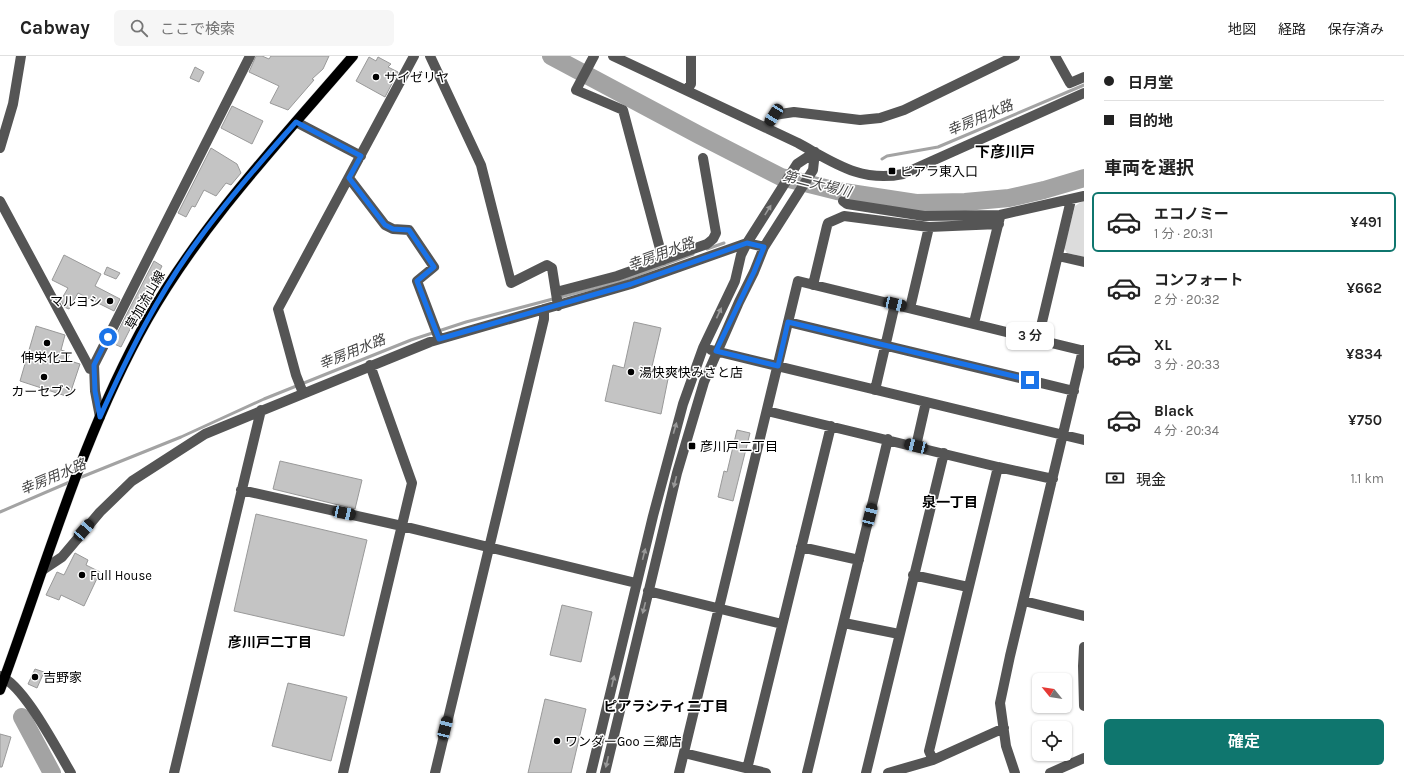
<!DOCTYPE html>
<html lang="ja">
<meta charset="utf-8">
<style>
body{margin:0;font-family:Karla,"Noto Sans JP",sans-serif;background:#f6f6f6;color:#222;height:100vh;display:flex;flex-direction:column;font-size:15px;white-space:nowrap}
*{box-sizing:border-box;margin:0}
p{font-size:13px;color:#767676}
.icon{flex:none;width:22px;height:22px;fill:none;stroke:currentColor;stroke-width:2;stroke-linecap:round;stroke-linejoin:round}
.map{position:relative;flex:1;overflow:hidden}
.details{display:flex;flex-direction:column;background:#fff;width:320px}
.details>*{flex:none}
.hud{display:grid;align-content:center;height:88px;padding:0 20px;background:#fff}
.needle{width:26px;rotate:300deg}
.fabs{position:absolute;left:1032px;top:617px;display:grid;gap:8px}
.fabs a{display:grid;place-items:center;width:40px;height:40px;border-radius:6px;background:#fff;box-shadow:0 1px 3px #0004;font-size:20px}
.end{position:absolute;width:18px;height:18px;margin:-9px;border:5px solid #1a73e8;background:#fff;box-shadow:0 0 0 2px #fff}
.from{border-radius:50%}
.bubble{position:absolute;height:28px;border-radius:6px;background:#fff;box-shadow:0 1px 3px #0004;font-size:13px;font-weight:600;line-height:28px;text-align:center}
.car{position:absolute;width:12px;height:24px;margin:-12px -6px;border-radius:5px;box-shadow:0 0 3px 1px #0007;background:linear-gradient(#222 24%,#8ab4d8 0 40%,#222 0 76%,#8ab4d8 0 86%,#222 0)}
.hud b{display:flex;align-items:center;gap:14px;height:38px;font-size:15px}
.hud b+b{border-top:1px solid #e0e0e0}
.hud i{width:10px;height:10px;background:#222}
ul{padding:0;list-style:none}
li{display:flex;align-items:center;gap:12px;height:60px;margin:0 8px 6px;padding:0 12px;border:2px solid transparent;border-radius:6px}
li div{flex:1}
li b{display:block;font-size:15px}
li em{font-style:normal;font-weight:600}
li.current{border-color:#0f766e}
li>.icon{width:36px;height:36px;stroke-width:1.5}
h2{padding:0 20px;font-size:18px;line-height:48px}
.pay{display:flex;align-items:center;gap:10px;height:44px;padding:0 20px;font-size:15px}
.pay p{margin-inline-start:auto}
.action{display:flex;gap:8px;margin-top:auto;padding:8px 20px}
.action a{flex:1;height:46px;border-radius:6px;background:#0f766e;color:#fff;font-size:16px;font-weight:600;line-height:46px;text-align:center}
header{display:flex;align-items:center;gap:24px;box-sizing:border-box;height:56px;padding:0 20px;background:#fff;border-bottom:1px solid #e0e0e0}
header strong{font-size:19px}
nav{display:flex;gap:22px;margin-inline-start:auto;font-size:14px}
.search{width:280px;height:36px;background:#f6f6f6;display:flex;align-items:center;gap:10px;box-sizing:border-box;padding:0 14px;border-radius:6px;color:#767676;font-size:15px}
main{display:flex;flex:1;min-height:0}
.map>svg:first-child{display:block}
.green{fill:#dcdcdc}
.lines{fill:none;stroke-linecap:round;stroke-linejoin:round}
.stream{stroke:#a3a3a3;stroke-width:3}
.river{stroke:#a3a3a3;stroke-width:18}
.building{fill:#c4c4c4;stroke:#999}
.major-casing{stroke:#dbdbdb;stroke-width:11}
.minor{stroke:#555;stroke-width:10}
.major{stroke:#000;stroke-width:10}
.oneway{fill:#999}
.route{stroke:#1a73e8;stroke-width:5}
.poi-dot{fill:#000;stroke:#fff;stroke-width:1.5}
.labels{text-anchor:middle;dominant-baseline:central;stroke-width:3;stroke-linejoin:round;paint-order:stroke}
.poi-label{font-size:13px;fill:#000;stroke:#fff;text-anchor:start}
.street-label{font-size:13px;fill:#000;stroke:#fff}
.water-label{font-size:14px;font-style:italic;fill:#444;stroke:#fff}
.neighbourhood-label{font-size:14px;font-weight:bold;fill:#000;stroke:#fff}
.quarter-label{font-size:15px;font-weight:bold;fill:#000;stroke:#fff}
</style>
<header>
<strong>Cabway</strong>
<div class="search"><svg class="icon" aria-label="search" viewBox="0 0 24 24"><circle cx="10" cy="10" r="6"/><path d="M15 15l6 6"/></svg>ここで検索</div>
<nav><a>地図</a><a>経路</a><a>保存済み</a></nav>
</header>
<main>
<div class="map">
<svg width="1084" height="717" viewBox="0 0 1084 717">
<rect width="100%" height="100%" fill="#fff"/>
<path class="green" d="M 1084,144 L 1084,201 L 1067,197 L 1064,192 L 1075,150 Z"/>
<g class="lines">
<path class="stream" d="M 882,103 L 887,100 L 938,91 L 1084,29
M 707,193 L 724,187
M 79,422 L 181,381 L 264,343 L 411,284 L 466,266 L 621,225 L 693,198
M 0,456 L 72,425"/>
<path class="river" d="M 551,0 L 699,79 L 781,121 L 837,135 L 916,147 L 965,146 L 1009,142 L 1044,134 L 1084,122
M 22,661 L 52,717"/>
</g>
<path class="building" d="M 256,0 L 262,0 L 269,3 L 271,0 L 329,0 L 323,13 L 312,23 L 314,24 L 288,54 L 270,47 L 279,30 L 249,16 Z
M 369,1 L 376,5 L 378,1 L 391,8 L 388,11 L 398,16 L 385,41 L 356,25 Z
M 195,11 L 204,16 L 199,26 L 190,22 Z
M 232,50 L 263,65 L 252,88 L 221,72 Z
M 211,92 L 237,108 L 241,117 L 231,129 L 226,127 L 216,140 L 204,134 L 195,151 L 192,150 L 186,161 L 178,157 Z
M 64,199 L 101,218 L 95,230 L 120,243 L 114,255 L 78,237 L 69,253 L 64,251 L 61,244 L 68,232 L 52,224 Z
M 154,205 L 162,210 L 121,291 L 112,287 Z
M 107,211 L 120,217 L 116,223 L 104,218 Z
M 634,266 L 661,272 L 650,319 L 668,323 L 661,358 L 605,345 L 613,309 L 624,312 Z
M 36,270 L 65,279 L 61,294 L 70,297 L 67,304 L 80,308 L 69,341 L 20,325 Z
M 737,374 L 750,377 L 733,445 L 718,441 L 724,415 L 727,416 Z
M 280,405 L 362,424 L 355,453 L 273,433 Z
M 256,458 L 367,484 L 344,580 L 234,555 Z
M 75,497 L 88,504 L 86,509 L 100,516 L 84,550 L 61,539 L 59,544 L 46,539 L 57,516 L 64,519 Z
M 562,549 L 592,556 L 581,606 L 550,599 Z
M 35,613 L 44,616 L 37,632 L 28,628 Z
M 288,627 L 347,641 L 331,705 L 272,690 Z
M 545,643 L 586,653 L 571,717 L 528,717 Z
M 0,678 L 11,681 L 2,711 L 0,711 Z"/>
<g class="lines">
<defs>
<path id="major" d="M 0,634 C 46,510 82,380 147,264 C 203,166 280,85 353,0"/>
</defs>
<use href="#major" class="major-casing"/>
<path class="minor" d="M 430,0 L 481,109 L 511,227 L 547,209 L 552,212 L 558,250
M 594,0 L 576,34 L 623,54 L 663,204
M 613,0 L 798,87 C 833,106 861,127 903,118 L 1084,37
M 1055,0 L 1070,27 L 1084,21
M 686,34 L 691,28 L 691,0
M 296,66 L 361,100
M 766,72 L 774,59 L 794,56 L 860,64 L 880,62 L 904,54 L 1015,0
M 0,92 L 13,48 L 21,0
M 349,122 L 385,169 L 393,173 L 409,174 L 434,211 L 417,225 L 439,283
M 0,145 L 87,307 L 90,313 L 94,314
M 843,145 L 847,148 L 924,160 L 1000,159 L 1084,140
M 1058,200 L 1084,206
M 813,229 L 827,170 L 828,167 L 844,160 L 929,171 L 999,168
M 556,236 L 617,220 L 707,188 L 713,183 L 716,177 L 703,102
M 910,252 L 929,171
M 788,266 L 1074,335
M 974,267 L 1000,161
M 1038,283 L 1071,144
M 711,294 L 1084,384
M 875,334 L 895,248
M 303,337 L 296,319 L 278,253 L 414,0
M 767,355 L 998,411 L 1053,423
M 100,361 L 95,335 L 94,309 L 250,0
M 916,390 L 926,346
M 241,434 L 402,470 L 636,527
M 801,491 L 859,504
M 44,513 L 62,501 L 100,456 L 132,425 L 205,378 L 430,286 L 631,228 L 747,187 L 764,191
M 913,519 L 968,531
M 648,535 L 782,568
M 1024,545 L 1084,560
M 844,567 L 899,578
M 1084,591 L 1083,610 L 1084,650
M 0,620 C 24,629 57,694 71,717
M 684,697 L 766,717
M 933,704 L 929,695 L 998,411
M 747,713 L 831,370
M 174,717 L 261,354
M 343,717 L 412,427 L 370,309
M 435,717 L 544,263 L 544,253
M 591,717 L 653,460 L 683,348 L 703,292 L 735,225 L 741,199 L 747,187 L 797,108 L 815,96
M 605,717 L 677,417 L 704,326 L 739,246 L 754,216 L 764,191 L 813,114 L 815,96
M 679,717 L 798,225 L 1084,295
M 807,717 L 888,383
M 866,717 L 944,397
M 888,717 L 933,704 L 1004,672
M 1015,717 L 1006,690 L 1000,647 L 1010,600 L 1083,294
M 1050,717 L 1084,702"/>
<use href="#major" class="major"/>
</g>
<defs><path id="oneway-solid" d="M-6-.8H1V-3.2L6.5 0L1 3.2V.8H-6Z"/></defs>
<g class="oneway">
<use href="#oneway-solid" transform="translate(768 154) rotate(-58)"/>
<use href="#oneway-solid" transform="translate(719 257) rotate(-65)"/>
<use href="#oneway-solid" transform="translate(675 372) rotate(-74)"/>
<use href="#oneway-solid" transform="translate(675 426) rotate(104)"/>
<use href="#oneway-solid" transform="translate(644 498) rotate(-76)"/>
<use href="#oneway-solid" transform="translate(644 552) rotate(104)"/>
<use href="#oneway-solid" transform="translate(613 625) rotate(-77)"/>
<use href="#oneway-solid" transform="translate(607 706) rotate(103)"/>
</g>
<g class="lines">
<path class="route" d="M 108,281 L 94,309 L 95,335 L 100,361 C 128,299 158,238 199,183 C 229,142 262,104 296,66 L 361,100 L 349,122 L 385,169 L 393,173 L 409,174 L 434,211 L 417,225 L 439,283 L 631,228 L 747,187 L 764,191 L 754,216 L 716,295 L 778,310 L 788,266 L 1030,324"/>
</g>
<g class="poi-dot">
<circle cx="376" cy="21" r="4"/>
<rect x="888" y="111" width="8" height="8" rx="2"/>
<circle cx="110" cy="245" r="4"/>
<circle cx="47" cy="287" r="4"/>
<circle cx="631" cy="316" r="4"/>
<circle cx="44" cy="321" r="4"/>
<rect x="688" y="386" width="8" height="8" rx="2"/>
<circle cx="82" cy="519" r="4"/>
<circle cx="35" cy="621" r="4"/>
<circle cx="557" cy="685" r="4"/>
</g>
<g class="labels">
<g class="poi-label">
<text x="384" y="21">サイゼリヤ</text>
<text x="900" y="115">ピアラ東入口</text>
<text x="102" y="245" text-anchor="end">マルヨシ</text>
<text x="47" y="301" text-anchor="middle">伸栄化工</text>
<text x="639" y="316">湯快爽快みさと店</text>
<text x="44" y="335" text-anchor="middle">カーセブン</text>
<text x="700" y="390">彦川戸二丁目</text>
<text x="90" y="519">Full House</text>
<text x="43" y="621">吉野家</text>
<text x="565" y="685">ワンダーGoo 三郷店</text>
</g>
<g class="street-label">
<text transform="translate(145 244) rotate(-60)">草加流山線</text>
</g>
<g class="water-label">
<text transform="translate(980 62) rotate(-23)">幸房用水路</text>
<text transform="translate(817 128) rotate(14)">第二大場川</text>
<text transform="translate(661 198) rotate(-20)">幸房用水路</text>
<text transform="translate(352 296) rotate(-22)">幸房用水路</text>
<text transform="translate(53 421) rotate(-23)">幸房用水路</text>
</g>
<g class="neighbourhood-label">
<text x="950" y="446">泉一丁目</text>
<text x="270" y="586">彦川戸二丁目</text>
<text x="666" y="650">ピアラシティ二丁目</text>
</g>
<g class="quarter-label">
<text x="1005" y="96">下彦川戸</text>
</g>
</g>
</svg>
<div class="fabs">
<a><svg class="needle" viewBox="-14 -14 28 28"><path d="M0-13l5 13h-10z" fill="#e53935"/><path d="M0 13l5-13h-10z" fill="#767676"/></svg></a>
<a><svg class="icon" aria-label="locate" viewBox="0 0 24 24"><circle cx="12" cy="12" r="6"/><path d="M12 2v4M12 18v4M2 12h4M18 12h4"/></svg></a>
</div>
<i class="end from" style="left:108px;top:281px"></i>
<i class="end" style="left:1030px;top:324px"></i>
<div class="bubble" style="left:1006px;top:266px;width:48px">3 分</div>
<i class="car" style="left:774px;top:59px;rotate:212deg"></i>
<i class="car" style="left:895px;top:248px;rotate:103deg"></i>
<i class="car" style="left:916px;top:390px;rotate:284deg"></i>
<i class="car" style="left:344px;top:457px;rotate:102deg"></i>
<i class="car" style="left:870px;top:459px;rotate:14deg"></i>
<i class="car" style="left:84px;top:474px;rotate:41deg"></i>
<i class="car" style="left:445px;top:672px;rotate:14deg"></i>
</div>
<section class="details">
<div class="hud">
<b><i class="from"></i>日月堂</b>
<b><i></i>目的地</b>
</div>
<h2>車両を選択</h2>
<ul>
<li class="current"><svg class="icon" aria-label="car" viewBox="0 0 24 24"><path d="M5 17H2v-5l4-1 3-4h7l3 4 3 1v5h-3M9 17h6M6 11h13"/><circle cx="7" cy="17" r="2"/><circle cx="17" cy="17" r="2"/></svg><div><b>エコノミー</b><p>1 分 · 20:31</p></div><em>¥491</em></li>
<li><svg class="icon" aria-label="car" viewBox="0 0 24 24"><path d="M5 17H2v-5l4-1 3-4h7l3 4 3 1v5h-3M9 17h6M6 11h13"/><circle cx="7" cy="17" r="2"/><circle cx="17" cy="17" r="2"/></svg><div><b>コンフォート</b><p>2 分 · 20:32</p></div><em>¥662</em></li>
<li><svg class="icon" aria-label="car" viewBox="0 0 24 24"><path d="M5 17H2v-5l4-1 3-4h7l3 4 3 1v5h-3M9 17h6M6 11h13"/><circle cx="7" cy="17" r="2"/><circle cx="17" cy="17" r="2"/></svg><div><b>XL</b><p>3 分 · 20:33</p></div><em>¥834</em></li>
<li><svg class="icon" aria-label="car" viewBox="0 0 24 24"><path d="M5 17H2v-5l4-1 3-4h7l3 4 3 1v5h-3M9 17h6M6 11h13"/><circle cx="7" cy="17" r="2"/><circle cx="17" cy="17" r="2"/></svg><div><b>Black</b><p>4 分 · 20:34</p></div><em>¥750</em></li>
</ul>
<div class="pay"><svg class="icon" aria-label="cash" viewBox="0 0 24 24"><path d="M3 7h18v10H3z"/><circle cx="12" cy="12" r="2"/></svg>現金<p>1.1 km</p></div>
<div class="action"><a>確定</a></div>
</section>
</main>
